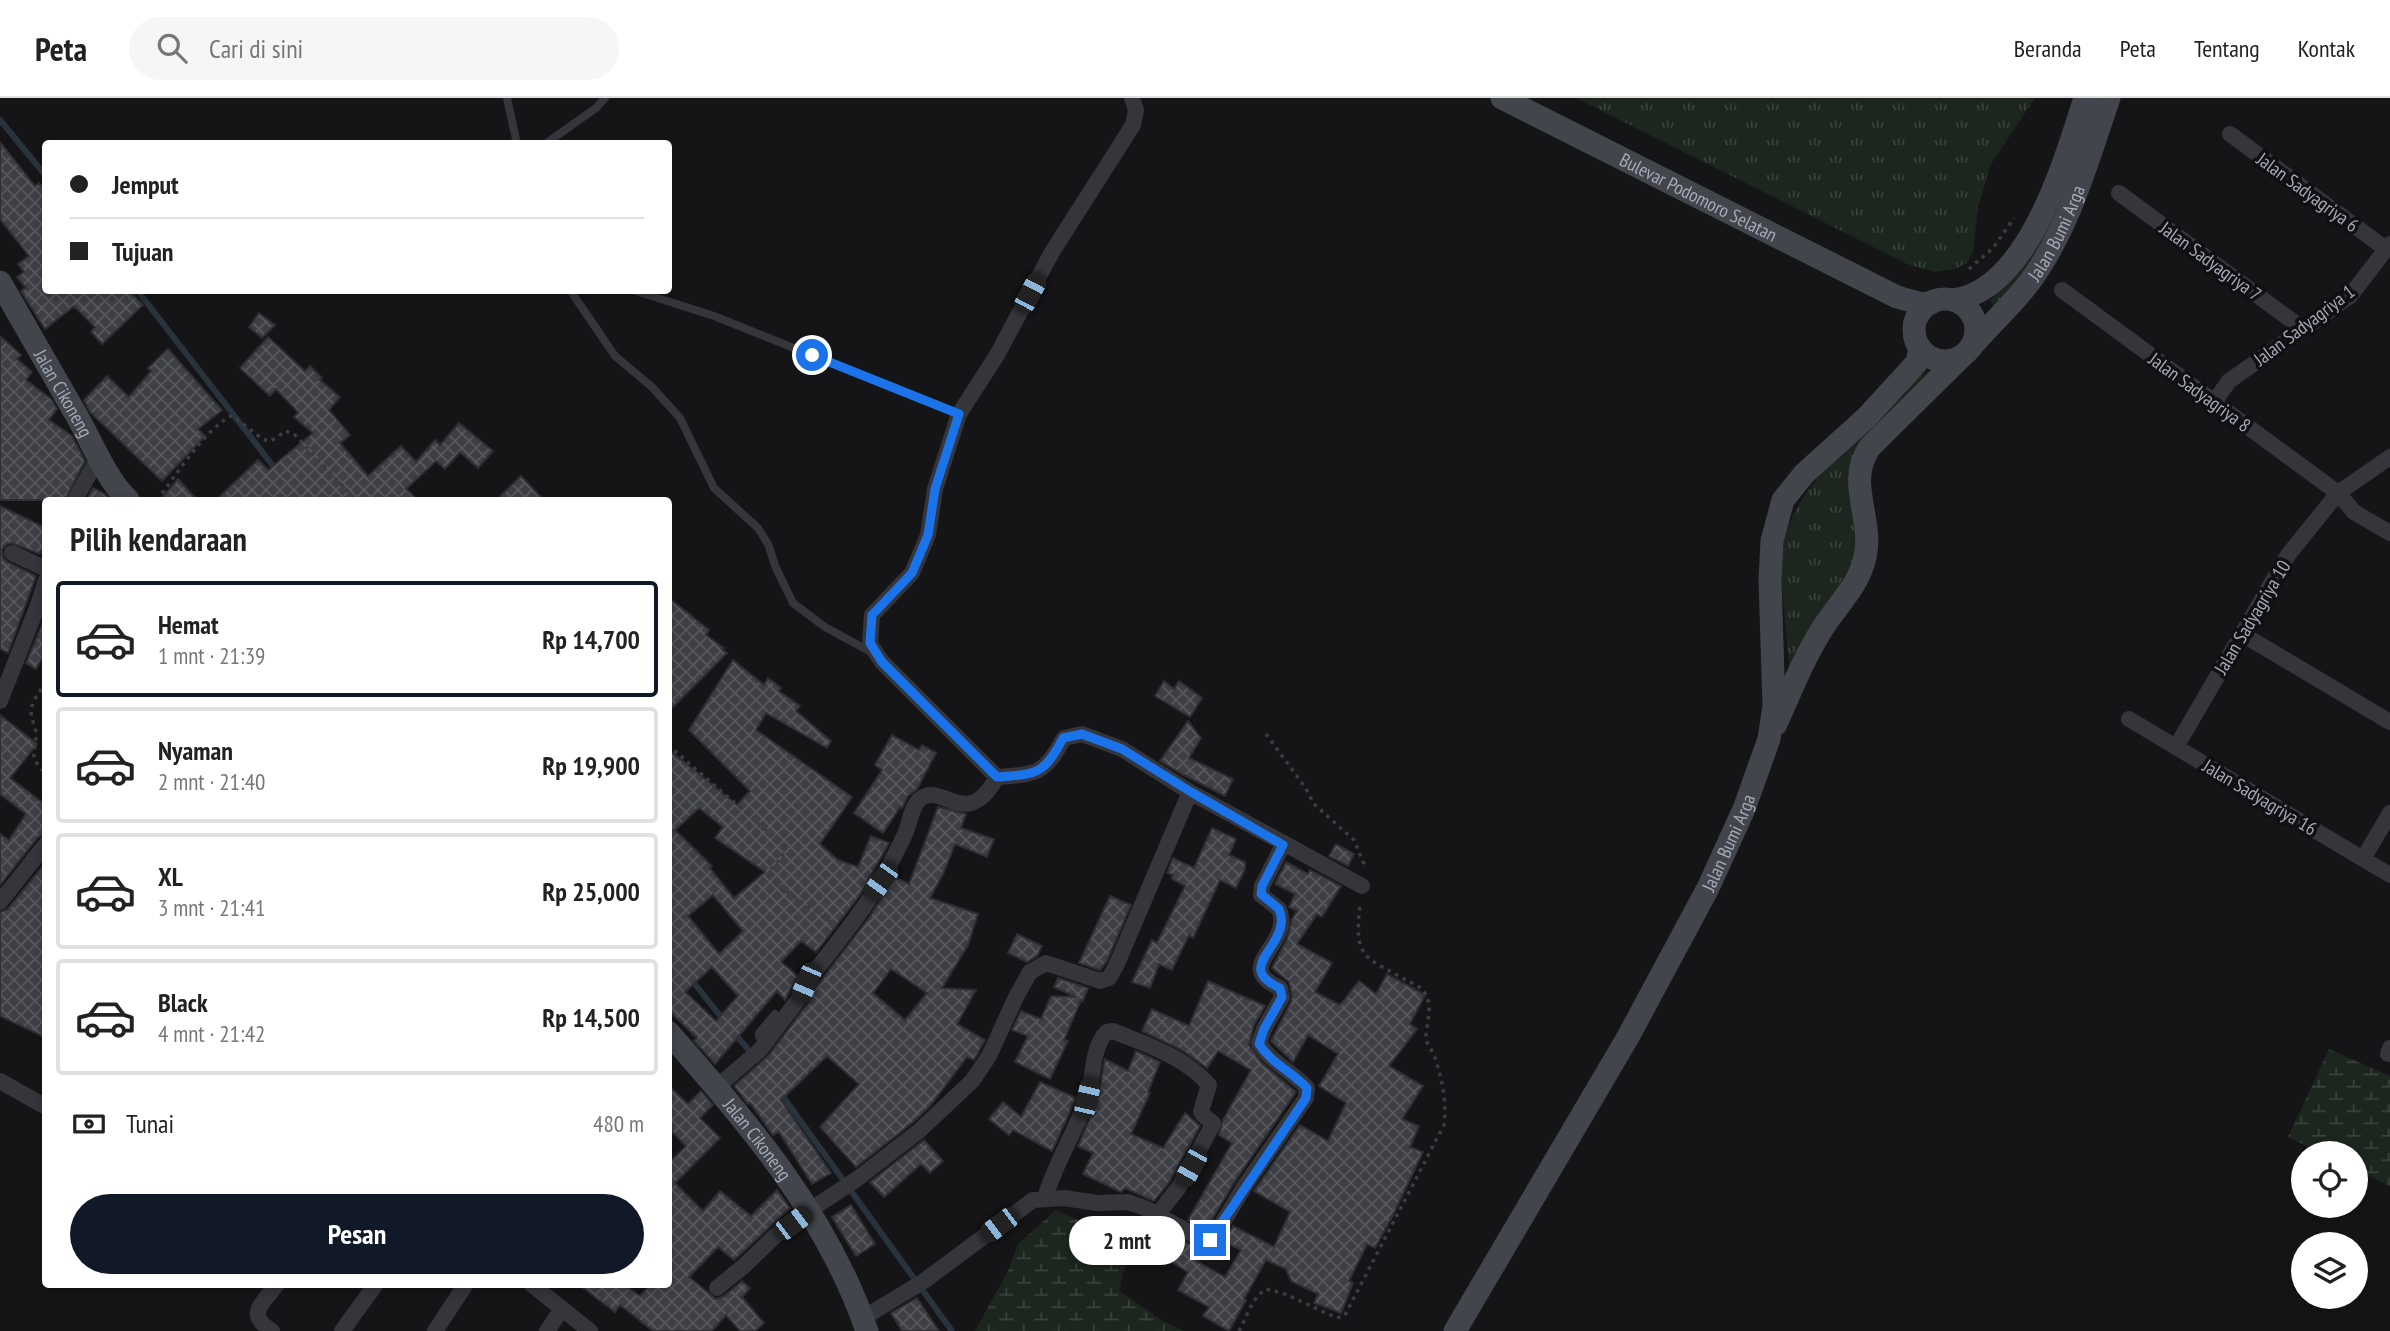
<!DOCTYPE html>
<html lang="id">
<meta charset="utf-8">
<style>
body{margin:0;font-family:"PT Sans Narrow",sans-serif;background:#f6f6f6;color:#222;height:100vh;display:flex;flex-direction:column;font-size:26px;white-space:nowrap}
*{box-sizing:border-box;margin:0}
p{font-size:23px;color:#767676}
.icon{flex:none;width:38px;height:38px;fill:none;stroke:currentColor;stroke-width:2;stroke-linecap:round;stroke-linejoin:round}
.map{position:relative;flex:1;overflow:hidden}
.details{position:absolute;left:42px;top:399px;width:630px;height:791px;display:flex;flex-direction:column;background:#fff;border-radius:7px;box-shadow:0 4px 10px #0003}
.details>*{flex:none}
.hud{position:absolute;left:42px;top:42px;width:630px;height:154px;border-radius:7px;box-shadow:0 4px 10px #0003;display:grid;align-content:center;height:154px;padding:0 28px;background:#fff}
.controls{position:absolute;left:2291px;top:1043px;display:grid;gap:14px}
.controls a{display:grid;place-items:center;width:77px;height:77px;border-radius:50%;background:#fff;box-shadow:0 4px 10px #0003;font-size:35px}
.end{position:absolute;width:32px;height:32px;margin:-16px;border:9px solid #1a73e8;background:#fff;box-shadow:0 0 0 4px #fff}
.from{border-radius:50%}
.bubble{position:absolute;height:49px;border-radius:24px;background:#fff;box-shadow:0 4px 10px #0003;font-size:23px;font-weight:600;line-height:49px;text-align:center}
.car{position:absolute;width:21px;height:42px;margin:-21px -10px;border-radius:9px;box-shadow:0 0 5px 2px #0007;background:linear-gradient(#222 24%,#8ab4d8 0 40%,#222 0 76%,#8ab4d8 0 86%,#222 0)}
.hud b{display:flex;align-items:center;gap:24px;height:66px;font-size:26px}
.hud b+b{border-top:2px solid #e0e0e0}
.hud i{width:18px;height:18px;background:#222}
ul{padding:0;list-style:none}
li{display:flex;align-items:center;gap:21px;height:116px;margin:0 14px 10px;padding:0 14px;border:4px solid #e0e0e0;border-radius:7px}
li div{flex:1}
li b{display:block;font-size:26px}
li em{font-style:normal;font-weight:600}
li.current{border-color:#111827}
li>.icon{width:63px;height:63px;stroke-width:1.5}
h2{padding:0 28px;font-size:32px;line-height:84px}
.pay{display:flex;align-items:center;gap:18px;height:77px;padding:0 28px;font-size:26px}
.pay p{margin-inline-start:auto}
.cta{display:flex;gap:14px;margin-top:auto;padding:14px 28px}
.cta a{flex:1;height:80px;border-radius:42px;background:#111827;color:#fff;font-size:28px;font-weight:600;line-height:80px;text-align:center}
header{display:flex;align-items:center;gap:42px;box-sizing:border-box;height:98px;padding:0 35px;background:#fff;border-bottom:2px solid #e0e0e0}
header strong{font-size:33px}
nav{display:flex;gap:38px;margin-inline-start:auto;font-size:24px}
.search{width:490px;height:63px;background:#f6f6f6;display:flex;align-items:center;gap:18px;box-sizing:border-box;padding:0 24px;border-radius:38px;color:#767676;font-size:26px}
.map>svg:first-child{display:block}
.grass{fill:url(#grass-tufts)}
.wetland{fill:url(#wetland-marsh)}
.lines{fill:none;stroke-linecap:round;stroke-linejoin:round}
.stream{stroke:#29333c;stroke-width:6}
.building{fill:url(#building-cross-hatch);stroke:#2f2e33;stroke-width:2;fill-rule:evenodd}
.path{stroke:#3b3d43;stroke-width:3.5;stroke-dasharray:3.5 5;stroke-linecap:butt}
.lane{stroke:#35363c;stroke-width:8}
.street{stroke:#35363c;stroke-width:16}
.secondary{stroke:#43454c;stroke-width:23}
.route{stroke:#1a73e8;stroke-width:9}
.labels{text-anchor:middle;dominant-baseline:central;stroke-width:7;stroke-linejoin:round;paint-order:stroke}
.street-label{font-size:19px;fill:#a5aab8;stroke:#101012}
</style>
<header>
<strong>Peta</strong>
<div class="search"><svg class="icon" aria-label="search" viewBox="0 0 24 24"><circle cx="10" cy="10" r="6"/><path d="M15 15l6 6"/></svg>Cari di sini</div>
<nav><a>Beranda</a><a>Peta</a><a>Tentang</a><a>Kontak</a></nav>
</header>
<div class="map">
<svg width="2390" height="1233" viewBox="0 0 2390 1233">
<defs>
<pattern id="grass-tufts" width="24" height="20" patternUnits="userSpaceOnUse" patternTransform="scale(1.75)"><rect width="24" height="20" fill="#1c251e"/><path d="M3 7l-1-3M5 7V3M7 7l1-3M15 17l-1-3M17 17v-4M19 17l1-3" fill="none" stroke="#3a423d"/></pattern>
<pattern id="wetland-marsh" width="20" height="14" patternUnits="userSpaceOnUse" patternTransform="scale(1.75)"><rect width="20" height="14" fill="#1c251e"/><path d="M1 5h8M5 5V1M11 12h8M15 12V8" fill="none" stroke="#3a423d"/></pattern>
<pattern id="building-cross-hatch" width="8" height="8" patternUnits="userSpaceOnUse" patternTransform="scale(1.75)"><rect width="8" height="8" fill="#3e3f44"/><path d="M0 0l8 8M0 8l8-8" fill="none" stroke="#57585d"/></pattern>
</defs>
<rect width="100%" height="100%" fill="#151517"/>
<path class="grass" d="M 1576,0 L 2035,0 L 1991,66 L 1978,109 L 1973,154 L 1967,165 L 1955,171 L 1935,174 L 1907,166 Z
M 2093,0 L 2100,0 C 2083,53 2041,179 1993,208 L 1990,202 L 2016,176 Z
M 1936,269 L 1849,388 L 1850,403 L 1859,451 L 1854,469 L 1790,578 L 1781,479 L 1783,444 L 1793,417 L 1807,393 L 1825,372 L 1916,280 Z"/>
<path class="wetland" d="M 2329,951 L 2390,978 L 2390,1088 L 2356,1072 L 2356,1055 L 2321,1055 L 2288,1039 Z
M 1056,1112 L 1091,1128 L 1122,1123 L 1134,1132 C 1134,1153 1121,1172 1120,1193 L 1161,1222 L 1184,1233 L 975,1233 L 1008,1173 L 1018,1146 Z"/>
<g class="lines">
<path class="stream" d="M 0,22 L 46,78
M 137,192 L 277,373
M 690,880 L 725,924
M 734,935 L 752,956
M 779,993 L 952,1233"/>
</g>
<path class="building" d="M 0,44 L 35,88 L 39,85 L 46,93 L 46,192 L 129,192 L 143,207 L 102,246 L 91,234 L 95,229 L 74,208 L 45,231 L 21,193 L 26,190 L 17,179 L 24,174 L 18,166 L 29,158 L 0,121 Z
M 259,215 L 275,227 L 262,240 L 249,229 Z
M 0,238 L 21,257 L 17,261 L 32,274 L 26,282 L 51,301 L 57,311 L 49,322 L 72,338 L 85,363 L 65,402 L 0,402 Z
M 268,239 L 305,273 L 310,268 L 322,280 L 320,282 L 340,299 L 329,312 L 350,337 L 340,345 L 368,378 L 401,348 L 416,364 L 435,342 L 440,347 L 459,325 L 493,353 L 478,370 L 460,354 L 445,371 L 436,363 L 406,391 L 418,402 L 216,402 L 258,362 L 268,372 L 313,335 L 294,319 L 298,314 L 276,291 L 270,298 L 240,270 Z
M 168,251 L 222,312 L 198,331 L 205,338 L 162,383 L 90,314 L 84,302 L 107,278 L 129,299 L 151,273 L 148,270 Z
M 521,378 L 544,402 L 496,402 Z
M 178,381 L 197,402 L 160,402 Z
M 93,390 L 105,396 L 110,402 L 87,402 Z
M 0,408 L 46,430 L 46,444 L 40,456 L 12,445 L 7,446 L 2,451 L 3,460 L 7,464 L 36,478 L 8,555 L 0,551 Z
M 668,499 L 709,532 L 706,537 L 724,550 L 722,551 L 727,555 L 668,614 Z
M 46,517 L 46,553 L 36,571 L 26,565 Z
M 733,562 L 764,587 L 768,580 L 781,590 L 779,593 L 800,608 L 796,613 L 831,643 L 827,650 L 766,615 L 756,632 L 852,699 L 820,746 L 838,762 L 858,769 L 871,738 L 889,745 L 862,794 L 816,854 L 801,843 L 781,864 L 798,878 L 785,902 L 777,893 L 715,966 L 694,943 L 697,940 L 668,912 L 668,651 L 737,707 L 750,693 L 689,632 ZM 699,710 L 723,729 L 715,740 L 765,774 L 734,800 L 710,770 L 712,768 L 675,732 ZM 713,797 L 743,833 L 719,856 L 688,818 ZM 712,869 L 738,898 L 716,923 L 685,894 Z
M 1164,583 L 1174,591 L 1179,583 L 1202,600 L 1190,619 L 1155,598 Z
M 0,617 L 37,646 L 10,680 L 46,707 L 46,736 L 38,739 L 0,787 L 0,736 L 9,742 L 26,716 L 0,696 Z
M 1188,623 L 1201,640 L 1189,660 L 1233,681 L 1225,698 L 1182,676 L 1160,663 Z
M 892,637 L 919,652 L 922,647 L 936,655 L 917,691 L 908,698 L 902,710 L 900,709 L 883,735 L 854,715 L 882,672 L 875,667 Z
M 938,709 L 966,716 L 961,730 L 994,741 L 987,759 L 955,746 L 944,774 L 930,800 L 978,816 L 968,847 L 942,890 L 976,892 L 957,926 L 985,942 L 974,962 L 967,959 L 930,1008 L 912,1025 L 856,1069 L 820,1029 L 859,986 L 827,958 L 781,1002 L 831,1075 L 812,1086 L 779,1034 L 773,1037 L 750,1005 L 748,1006 L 734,988 L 768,958 L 809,904 L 815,890 L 869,820 L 895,779 L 909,786 ZM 891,871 L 927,895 L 905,922 L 873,895 Z
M 1212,730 L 1236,741 L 1229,757 L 1245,764 L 1245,771 L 1236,790 L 1220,782 L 1193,840 L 1189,837 L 1172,872 L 1159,866 L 1150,890 L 1132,884 L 1152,842 L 1157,845 L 1185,788 L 1172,781 L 1173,777 L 1167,775 L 1173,760 L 1194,770 Z
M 1336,746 L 1354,756 L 1348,768 L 1329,758 Z
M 46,764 L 46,940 L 0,918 L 0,814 L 8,811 Z
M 1286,764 L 1308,776 L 1310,772 L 1341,788 L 1322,819 L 1317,816 L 1297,846 L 1332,865 L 1315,894 L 1340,907 L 1359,883 L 1376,896 L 1387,876 L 1425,897 L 1410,926 L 1417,931 L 1389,968 L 1423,988 L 1402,1021 L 1419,1028 L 1410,1049 L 1423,1054 L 1393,1117 L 1375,1150 L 1367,1146 L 1349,1183 L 1353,1185 L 1341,1215 L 1314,1205 L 1318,1196 L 1291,1183 L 1286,1171 L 1266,1162 L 1244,1201 L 1246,1202 L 1229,1233 L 1203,1218 L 1209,1209 L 1178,1192 L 1188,1174 L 1165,1160 L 1177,1140 L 1202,1152 L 1196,1163 L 1225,1179 L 1241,1152 L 1224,1143 L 1233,1128 L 1274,1149 L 1290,1114 L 1254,1093 L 1300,1027 L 1328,1043 L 1346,1005 L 1319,988 L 1338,956 L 1308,937 L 1293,964 L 1271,943 L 1291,904 L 1292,898 L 1289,884 L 1272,870 L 1287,841 L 1292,821 L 1297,813 L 1289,809 L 1295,796 L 1275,786 Z
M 1110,798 L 1131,807 L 1107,863 L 1100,872 L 1079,865 Z
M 1017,836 L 1042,848 L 1037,858 L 1027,864 L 1008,855 Z
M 1058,880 L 1088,890 L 1083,903 L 1081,902 L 1064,942 L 1068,943 L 1050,981 L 1015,964 L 1028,938 L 1012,932 L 1021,913 L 1041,921 L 1051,898 L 1076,899 L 1054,889 Z
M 1208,883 L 1265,908 L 1254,927 L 1249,947 L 1262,965 L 1296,994 L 1237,1080 L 1206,1131 L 1188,1122 L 1232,1045 L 1219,1037 L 1223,1022 L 1251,972 L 1218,953 L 1207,970 L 1182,952 L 1142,933 L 1152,911 L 1189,928 Z
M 1136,953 L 1160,964 L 1148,994 L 1150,995 L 1131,1036 L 1163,1050 L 1185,1015 L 1200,1028 L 1170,1083 L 1154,1103 L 1125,1090 L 1121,1094 L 1083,1076 L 1093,1055 L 1078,1048 L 1097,1004 L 1105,961 L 1128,973 Z
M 1040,984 L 1076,1000 L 1052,1053 L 1013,1032 L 1009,1037 L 989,1021 L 1003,1004 L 1021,1019 Z
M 668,987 L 688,1006 L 701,993 L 713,1007 L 700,1020 L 720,1040 L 675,1085 L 703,1113 L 720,1093 L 751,1118 L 777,1092 L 790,1110 L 734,1162 L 718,1149 L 689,1179 L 716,1201 L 724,1198 L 742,1183 L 750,1190 L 742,1199 L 764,1225 L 755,1233 L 740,1233 L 726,1217 L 712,1233 L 653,1233 L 620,1207 L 615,1214 L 578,1186 L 623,1186 L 640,1198 L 651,1186 L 668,1186 L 668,1066 L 686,1048 L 668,1030 Z
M 924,1042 L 943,1063 L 930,1075 L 921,1066 L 884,1099 L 870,1084 Z
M 851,1107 L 875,1146 L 856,1158 L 832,1119 Z
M 917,1200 L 939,1233 L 902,1233 L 891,1215 Z"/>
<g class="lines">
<path class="path" d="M 1969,171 L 1993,150 L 2014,120
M 157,402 C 175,379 205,331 231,318 C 241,322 263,345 270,343 C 275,341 281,336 286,333 L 295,337 L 356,402
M 46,584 C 39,595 28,607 32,620 C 33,625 36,630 36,636 C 36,657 27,657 46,676
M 1266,636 L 1305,689 L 1314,706 L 1354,742 L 1364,766 L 1364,770
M 668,647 L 783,747 L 785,751 C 783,763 769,767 769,780 L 780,789 L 831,824
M 1239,1233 C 1247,1218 1252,1200 1266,1191 L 1285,1196 L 1337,1220 L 1345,1217 L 1444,1027 C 1447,1003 1442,980 1434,957 C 1431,950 1426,946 1426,938 C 1427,923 1433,909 1425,895 C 1422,889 1414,886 1408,883 C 1363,858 1354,861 1360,806"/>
<path class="lane" d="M 507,0 L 517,46
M 545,46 L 596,10 L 605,0
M 570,192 L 615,258 L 652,289 L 680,320 L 714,390 L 758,430 L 768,446 L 776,470 L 793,505 L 825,529 L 871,554
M 633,192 L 714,218 L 959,316
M 764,945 L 759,939 L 759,935 L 775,916"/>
<path class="street" d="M 1132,0 L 1136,12 L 1133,27 L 1052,154 L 997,257 L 959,316 L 935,391 L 928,437 L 912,475 L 872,517 L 870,546 L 882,564 L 997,679 C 1037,676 1044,677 1064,640 L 1082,636 L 1122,651 L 1190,694 L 1362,788
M 2230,36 L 2386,151
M 2119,95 L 2303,231
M 2062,192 L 2338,395 L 2354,414 L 2390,435
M 2214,304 L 2229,283 L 2350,198 L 2390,146
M 75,402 L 98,360
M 12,455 L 46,471
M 2242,536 L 2390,624
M 0,603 L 38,507 L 46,482
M 2129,621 L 2390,777
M 2176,649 L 2288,457 L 2338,395 L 2390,359
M 2363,761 L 2390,715
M 0,804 L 46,746
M 2388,956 L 2390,950
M 0,983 L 46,1009
M 717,989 L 760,952 L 801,898 L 806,885 C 833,849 868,809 888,770 C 894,758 900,747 905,736 C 910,726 911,708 920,701 C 943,683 966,735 997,679
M 1045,1100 C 1055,1065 1075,1035 1087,1001 C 1094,981 1091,949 1107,934 L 1113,933 C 1147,947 1184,958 1209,987 L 1201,1013 L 1203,1017 L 1213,1025 L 1212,1028 L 1179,1089 L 1157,1117
M 531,1186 L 590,1233
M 717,1190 L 745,1167 L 776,1137 L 810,1112 L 857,1081 L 919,1033 L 972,983 L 989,958 L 1016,899 L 1030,874 L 1046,865 L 1100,883 L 1109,880 L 1116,868 L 1190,694
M 863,1220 L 924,1183 L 1033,1102 L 1064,1100 L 1097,1105 L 1128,1104 L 1145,1110 L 1203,1142 L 1210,1142 L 1214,1139 L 1246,1086 L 1306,1000 L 1307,990 C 1293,974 1270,964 1259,945 L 1264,931 L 1282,899 L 1280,890 C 1238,871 1277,854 1281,827 C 1282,822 1281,816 1279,811 L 1261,797 L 1262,788 L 1283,747
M 272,1233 C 245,1216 262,1207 277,1186
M 342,1233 L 376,1186
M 435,1233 L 466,1186
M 547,1233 L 562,1211"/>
<g class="secondary">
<path id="s1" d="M 1502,0 L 1897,199 L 1922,206 L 1931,205"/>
<path id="s2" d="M 0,184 C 26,230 52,275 78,320 C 94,348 105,379 128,402"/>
<circle cx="1945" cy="232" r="31"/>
<path d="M 1954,202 C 2029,191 2065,62 2085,0"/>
<path id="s3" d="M 1970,250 C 1991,225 2016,204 2034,178 C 2071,124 2088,61 2109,0"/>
<path d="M 1776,626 C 1791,593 1804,559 1824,528 C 1839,505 1859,487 1865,459 C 1874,421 1845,384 1870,349 L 1963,257"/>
<path id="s4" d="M 668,934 C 749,1025 827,1117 867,1233"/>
<path id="s5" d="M 1455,1233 L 1628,939 L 1708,790 L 1744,711 L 1769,641 L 1774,608 L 1770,482 L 1772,443 L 1783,402 L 1804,376 L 1867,319 L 1911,271 L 1917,264 L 1920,250"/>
</g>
</g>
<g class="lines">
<path class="route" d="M 812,257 L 959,316 L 935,391 L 928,437 L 912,475 L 872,517 L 870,545 L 882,564 L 997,679 C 1037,676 1044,677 1063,640 L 1082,636 L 1122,651 L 1191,694 L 1283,747 L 1262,788 L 1261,796 L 1279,811 C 1281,816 1282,822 1281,827 C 1277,854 1238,871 1280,890 L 1282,899 L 1264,931 L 1259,946 C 1270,964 1292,974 1307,990 L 1306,1000 L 1210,1142"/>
</g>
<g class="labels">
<g class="street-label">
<text transform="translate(2308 94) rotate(36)">Jalan Sadyagriya 6</text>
<text stroke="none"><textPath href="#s1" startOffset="220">Bulevar Podomoro Selatan</textPath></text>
<text stroke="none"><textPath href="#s3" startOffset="145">Jalan Bumi Arga</textPath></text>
<text transform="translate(2211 163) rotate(36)">Jalan Sadyagriya 7</text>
<text transform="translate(2304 227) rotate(-37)">Jalan Sadyagriya 1</text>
<text transform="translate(2200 294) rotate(36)">Jalan Sadyagriya 8</text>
<text stroke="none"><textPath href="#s2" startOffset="128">Jalan Cikoneng</textPath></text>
<text transform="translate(2252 519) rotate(-59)">Jalan Sadyagriya 10</text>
<text transform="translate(2260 699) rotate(31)">Jalan Sadyagriya 16</text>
<text stroke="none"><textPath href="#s5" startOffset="560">Jalan Bumi Arga</textPath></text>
<text stroke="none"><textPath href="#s4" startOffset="140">Jalan Cikoneng</textPath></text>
</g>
</g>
</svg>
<div class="controls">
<a><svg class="icon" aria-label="locate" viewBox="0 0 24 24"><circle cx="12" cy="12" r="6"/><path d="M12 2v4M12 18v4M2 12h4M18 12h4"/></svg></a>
<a><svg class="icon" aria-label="layers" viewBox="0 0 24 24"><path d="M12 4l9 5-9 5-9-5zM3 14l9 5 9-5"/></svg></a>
</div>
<i class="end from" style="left:812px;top:257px"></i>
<i class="end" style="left:1210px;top:1142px"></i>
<div class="bubble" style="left:1069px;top:1118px;width:116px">2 mnt</div>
<i class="car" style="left:1030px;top:195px;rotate:28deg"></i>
<i class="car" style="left:881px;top:783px;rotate:216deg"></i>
<i class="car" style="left:806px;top:885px;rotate:203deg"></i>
<i class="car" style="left:1087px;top:1000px;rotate:13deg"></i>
<i class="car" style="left:1191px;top:1069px;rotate:209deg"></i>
<i class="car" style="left:793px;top:1125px;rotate:53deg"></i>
<i class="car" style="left:999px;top:1127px;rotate:233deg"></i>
<div class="hud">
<b><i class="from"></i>Jemput</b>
<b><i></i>Tujuan</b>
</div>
<section class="details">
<h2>Pilih kendaraan</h2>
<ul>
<li class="current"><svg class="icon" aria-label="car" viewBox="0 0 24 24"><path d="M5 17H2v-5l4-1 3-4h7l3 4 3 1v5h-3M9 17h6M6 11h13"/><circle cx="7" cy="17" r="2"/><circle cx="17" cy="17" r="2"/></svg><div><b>Hemat</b><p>1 mnt · 21:39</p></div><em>Rp 14,700</em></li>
<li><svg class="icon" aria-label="car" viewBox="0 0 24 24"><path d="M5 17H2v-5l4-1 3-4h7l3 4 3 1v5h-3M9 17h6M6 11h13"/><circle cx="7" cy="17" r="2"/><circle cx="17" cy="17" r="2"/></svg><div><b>Nyaman</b><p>2 mnt · 21:40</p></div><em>Rp 19,900</em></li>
<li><svg class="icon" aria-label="car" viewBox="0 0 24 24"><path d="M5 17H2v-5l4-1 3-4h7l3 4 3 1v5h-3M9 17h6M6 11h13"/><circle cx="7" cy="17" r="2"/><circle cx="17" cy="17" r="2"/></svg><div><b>XL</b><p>3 mnt · 21:41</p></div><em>Rp 25,000</em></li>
<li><svg class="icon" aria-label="car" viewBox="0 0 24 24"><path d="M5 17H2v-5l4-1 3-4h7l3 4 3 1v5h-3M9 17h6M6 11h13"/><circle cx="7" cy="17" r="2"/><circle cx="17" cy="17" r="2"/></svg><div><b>Black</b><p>4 mnt · 21:42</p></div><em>Rp 14,500</em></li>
</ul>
<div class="pay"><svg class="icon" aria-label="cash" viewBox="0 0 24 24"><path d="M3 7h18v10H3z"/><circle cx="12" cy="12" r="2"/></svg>Tunai<p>480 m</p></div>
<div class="cta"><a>Pesan</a></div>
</section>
</div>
